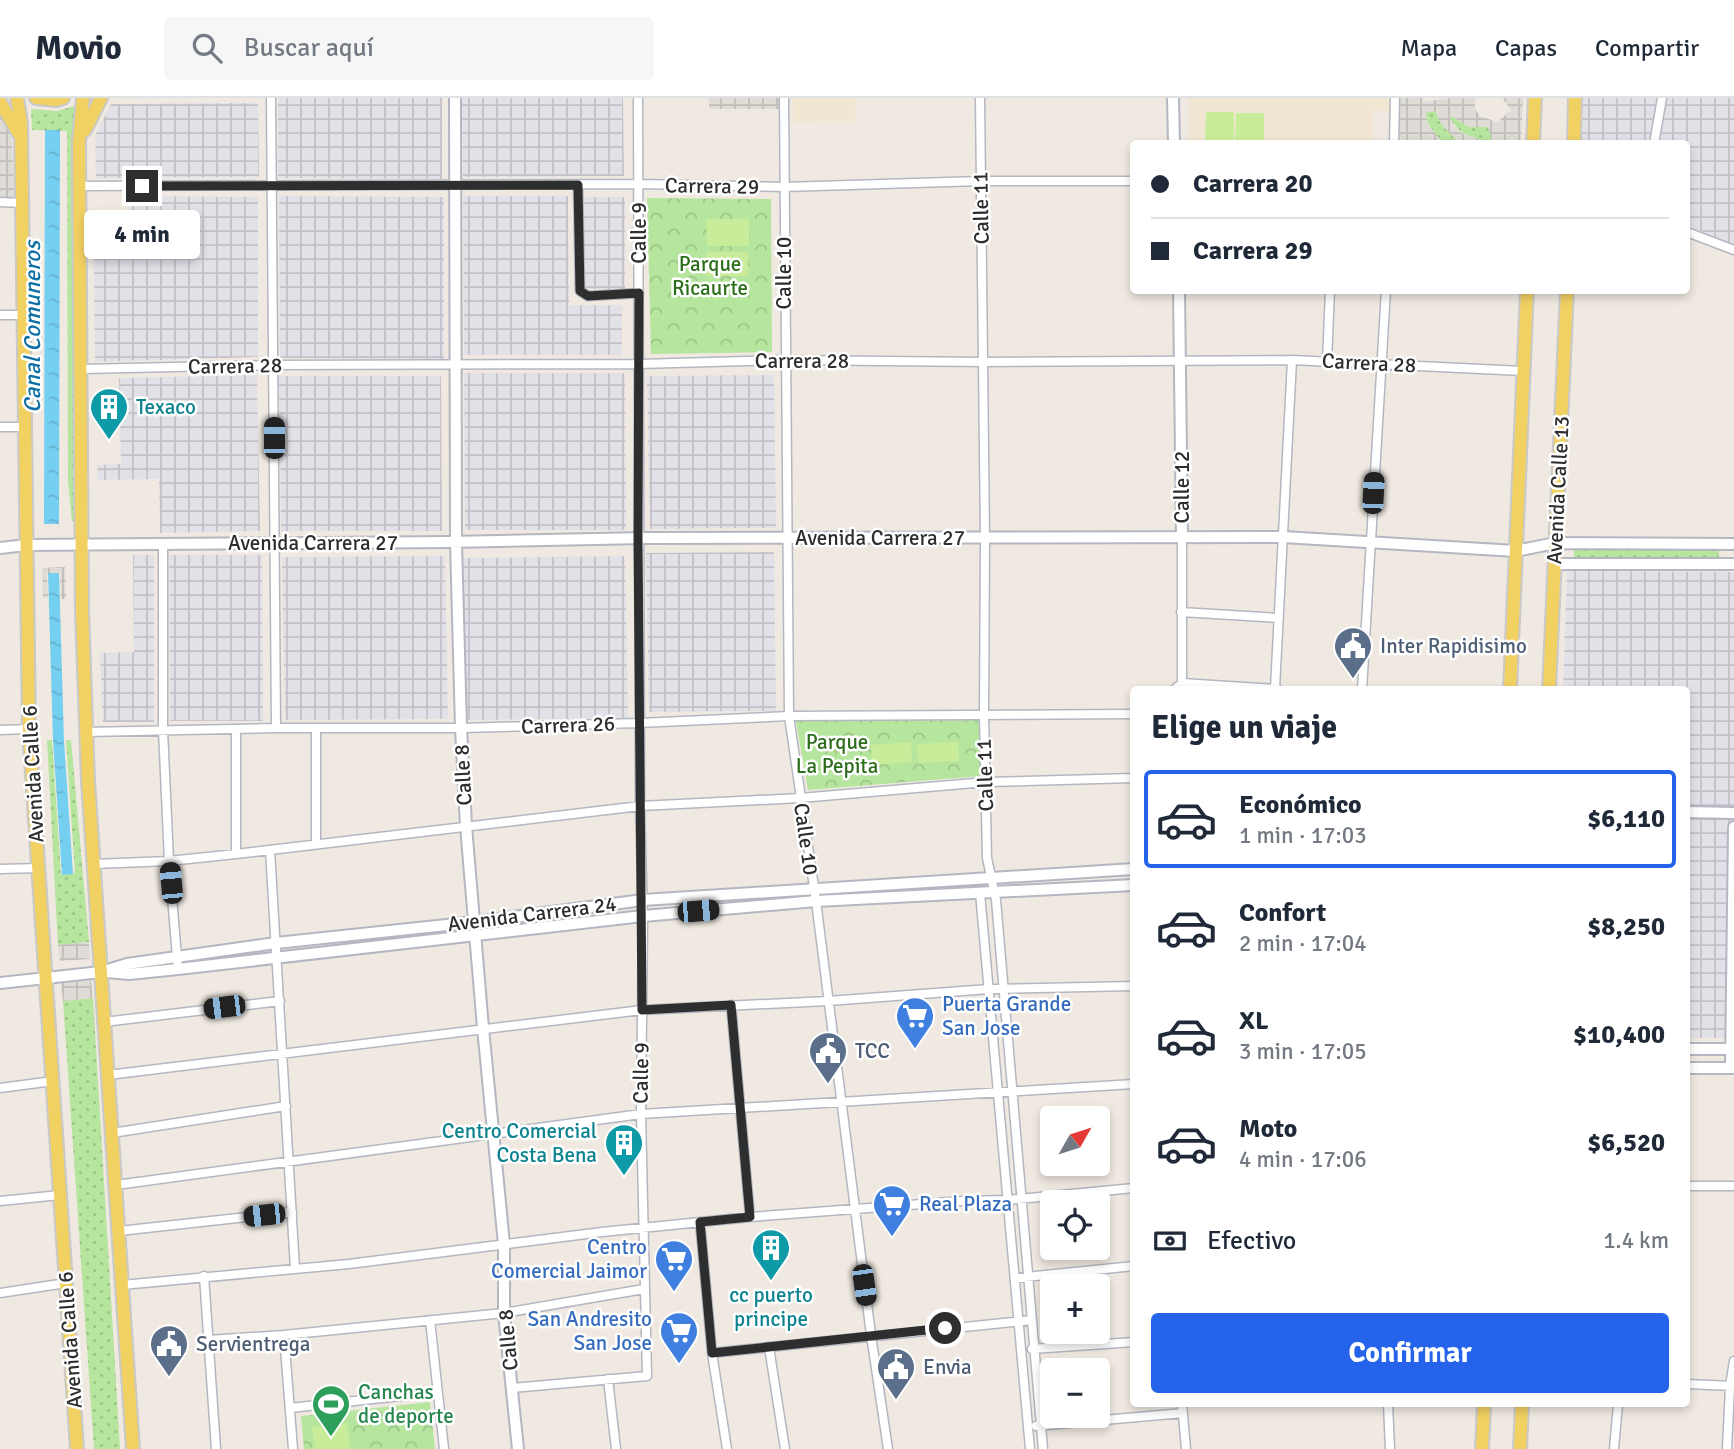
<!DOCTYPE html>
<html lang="es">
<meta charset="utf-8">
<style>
body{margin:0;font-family:Signika,sans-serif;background:#f6f6f7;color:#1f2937;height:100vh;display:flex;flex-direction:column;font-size:26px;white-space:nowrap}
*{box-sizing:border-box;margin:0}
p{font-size:23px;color:#747a83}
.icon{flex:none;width:38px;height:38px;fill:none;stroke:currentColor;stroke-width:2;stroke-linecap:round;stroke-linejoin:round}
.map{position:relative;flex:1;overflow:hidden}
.sheet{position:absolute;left:1130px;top:588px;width:560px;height:721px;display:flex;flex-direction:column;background:#fff;border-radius:7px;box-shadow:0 4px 10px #0003}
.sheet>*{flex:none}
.banner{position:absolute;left:1130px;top:42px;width:560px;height:154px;border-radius:7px;box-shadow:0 4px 10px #0003;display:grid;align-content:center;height:154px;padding:0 21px;background:#fff}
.needle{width:46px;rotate:51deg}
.fabs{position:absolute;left:1040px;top:1008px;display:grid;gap:14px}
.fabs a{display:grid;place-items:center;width:70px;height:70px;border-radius:7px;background:#fff;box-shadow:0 4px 10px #0003;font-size:35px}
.end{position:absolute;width:32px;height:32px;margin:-16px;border:9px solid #2e2e2e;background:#fff;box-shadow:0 0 0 4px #fff}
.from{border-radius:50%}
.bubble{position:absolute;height:49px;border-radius:7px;background:#fff;box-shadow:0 4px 10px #0003;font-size:23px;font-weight:700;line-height:49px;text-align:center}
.car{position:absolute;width:21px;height:42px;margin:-21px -10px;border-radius:9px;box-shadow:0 0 5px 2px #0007;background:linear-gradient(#222 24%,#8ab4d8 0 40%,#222 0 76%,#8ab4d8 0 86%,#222 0)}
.banner b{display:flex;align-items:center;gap:24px;height:66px;font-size:26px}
.banner b+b{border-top:2px solid #e0e1e3}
.banner i{width:18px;height:18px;background:#1f2937}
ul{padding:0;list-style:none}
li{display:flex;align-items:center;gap:21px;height:98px;margin:0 14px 10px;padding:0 7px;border:4px solid transparent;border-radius:7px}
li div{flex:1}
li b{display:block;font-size:26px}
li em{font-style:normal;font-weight:700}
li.on{border-color:#2563eb}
li>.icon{width:63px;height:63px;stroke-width:1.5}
h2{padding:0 21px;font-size:32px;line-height:84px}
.pay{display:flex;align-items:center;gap:18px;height:77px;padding:0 21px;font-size:26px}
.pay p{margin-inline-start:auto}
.action{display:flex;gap:14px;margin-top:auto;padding:14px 21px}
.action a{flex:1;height:80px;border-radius:7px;background:#2563eb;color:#fff;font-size:28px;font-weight:700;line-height:80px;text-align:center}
header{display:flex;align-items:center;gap:42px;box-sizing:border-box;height:98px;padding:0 35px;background:#fff;border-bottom:2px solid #e0e1e3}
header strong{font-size:33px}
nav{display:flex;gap:38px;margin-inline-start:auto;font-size:24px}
.search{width:490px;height:63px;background:#f6f6f7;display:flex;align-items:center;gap:18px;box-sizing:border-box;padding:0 24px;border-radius:7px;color:#747a83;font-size:26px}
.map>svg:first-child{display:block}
.industrial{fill:url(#industrial-grid)}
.education{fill:#f0e6d1}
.grass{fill:url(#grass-dots)}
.forest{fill:url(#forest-crowns)}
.pitch{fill:#c9ec9a}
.plaza{fill:url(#plaza-grid);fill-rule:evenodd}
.water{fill:url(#water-ripples)}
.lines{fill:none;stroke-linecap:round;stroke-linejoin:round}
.street-casing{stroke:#b4b7c1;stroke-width:11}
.secondary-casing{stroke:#b4b7c1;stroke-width:14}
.primary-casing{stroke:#c9c9c9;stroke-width:16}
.street{stroke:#fff;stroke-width:8}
.secondary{stroke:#fff;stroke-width:10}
.primary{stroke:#f2d163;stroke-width:12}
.route{stroke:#2e2e2e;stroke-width:9}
.labels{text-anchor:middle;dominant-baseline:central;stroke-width:5;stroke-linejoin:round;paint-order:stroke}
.street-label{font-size:21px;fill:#2e2e2e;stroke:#fff}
.park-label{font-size:21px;fill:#2c6e1b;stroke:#fff}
.culture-label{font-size:21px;fill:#0d838f;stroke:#fff;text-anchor:start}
.service-label{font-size:21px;fill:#4e5e75;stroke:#fff;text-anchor:start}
.shop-label{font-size:21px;fill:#366cbe;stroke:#fff;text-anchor:start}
.leisure-label{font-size:21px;fill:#27864d;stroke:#fff;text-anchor:start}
.water-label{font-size:23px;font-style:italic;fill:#0d6fa3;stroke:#fff}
</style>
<header>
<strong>Movio</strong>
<div class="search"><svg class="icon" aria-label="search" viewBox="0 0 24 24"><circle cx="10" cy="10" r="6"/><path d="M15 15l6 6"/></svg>Buscar aquí</div>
<nav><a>Mapa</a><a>Capas</a><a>Compartir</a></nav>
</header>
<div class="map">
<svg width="1734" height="1351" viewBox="0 0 1734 1351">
<defs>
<pattern id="industrial-grid" width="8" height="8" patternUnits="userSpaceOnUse" patternTransform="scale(1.75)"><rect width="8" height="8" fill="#e3e1e8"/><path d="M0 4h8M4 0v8" fill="none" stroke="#c3c1c7"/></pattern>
<pattern id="grass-dots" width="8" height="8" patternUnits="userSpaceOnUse" patternTransform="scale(1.75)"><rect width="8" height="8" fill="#b6e59e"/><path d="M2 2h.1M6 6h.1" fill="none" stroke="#9dc588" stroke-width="1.8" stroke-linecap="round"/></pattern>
<pattern id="forest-crowns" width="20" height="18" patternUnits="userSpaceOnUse" patternTransform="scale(1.75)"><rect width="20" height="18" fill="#b6e59e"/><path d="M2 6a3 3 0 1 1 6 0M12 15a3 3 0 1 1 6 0" fill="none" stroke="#9dc588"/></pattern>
<pattern id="plaza-grid" width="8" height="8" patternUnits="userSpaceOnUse" patternTransform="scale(1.75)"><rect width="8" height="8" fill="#dfdcd8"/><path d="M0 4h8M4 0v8" fill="none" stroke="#c0bdba"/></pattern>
<pattern id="water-ripples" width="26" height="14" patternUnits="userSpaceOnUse" patternTransform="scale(1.75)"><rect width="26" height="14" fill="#75cff0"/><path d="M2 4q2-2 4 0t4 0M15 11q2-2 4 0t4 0" fill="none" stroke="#66b2ce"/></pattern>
</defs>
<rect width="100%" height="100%" fill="#efe9e1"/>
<path class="industrial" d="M 278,0 L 442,0 L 442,81 L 278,80 Z
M 462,0 L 623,0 L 624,78 L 463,79 Z
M 1583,0 L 1734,0 L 1734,147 L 1687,127 L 1687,46 L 1582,46 Z
M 258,5 L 259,79 L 96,80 L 95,38 L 111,6 Z
M 130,98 L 258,99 L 258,259 L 95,264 L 94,156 L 168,155 L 167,137 L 131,137 Z
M 279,98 L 444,99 L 444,261 L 280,260 Z
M 463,98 L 568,98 L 569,207 L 622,207 L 622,257 L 464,257 Z
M 583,99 L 625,99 L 625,191 L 583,191 Z
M 464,275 L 625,275 L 626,432 L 465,432 Z
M 257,277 L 260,433 L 160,435 L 159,381 L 98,382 L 97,367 L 121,366 L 119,280 Z
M 774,277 L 776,430 L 650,431 L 647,278 Z
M 279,278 L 441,278 L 442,433 L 281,433 Z
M 774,454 L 776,613 L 649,614 L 646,455 Z
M 133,457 L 154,457 L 154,624 L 103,624 L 100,555 L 134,554 Z
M 169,457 L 262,457 L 263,623 L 170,623 Z
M 445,458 L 448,621 L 285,622 L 282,459 Z
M 625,458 L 628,620 L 467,622 L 463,460 Z
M 1567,473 L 1734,474 L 1734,940 L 1687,940 L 1687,592 L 1563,592 Z"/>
<path class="education" d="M 793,0 L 855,0 L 856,23 L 793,24 Z
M 1189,0 L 1389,0 L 1389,13 L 1373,13 L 1373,45 L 1189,46 Z"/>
<path class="grass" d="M 74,8 L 75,424 L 72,423 L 68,382 L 67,33 L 32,32 L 31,11 L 57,13 Z
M 1435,12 L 1468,44 L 1471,45 L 1443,45 L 1429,28 L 1425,14 Z
M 1451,17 L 1469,29 L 1488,29 L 1493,43 C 1474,44 1459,36 1450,20 Z
M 1574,451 L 1719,451 L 1719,461 L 1574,461 Z
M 47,642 L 52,642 L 61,777 L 75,775 L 66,642 L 71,642 L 89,844 L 58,847 Z
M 93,900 L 120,1351 L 94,1351 L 63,903 Z"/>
<path class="forest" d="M 647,100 L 771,101 L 772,254 L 651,256 Z
M 979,622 L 981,678 L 808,692 L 796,623 Z
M 430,1304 L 435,1351 L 304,1351 L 301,1318 Z"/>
<path class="pitch" d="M 1206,14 L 1234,14 L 1234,45 L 1205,45 Z
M 1236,15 L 1264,15 L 1264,45 L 1235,45 Z
M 706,121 L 749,121 L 749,148 L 707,148 Z
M 707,154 L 748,154 L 748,178 L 707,178 Z
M 911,644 L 912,664 L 872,667 L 871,647 Z
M 958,644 L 959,663 L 918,665 L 917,646 Z
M 347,1325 L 350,1351 L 315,1351 L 312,1329 Z"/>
<path class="plaza" d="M 709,0 L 780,0 L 780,11 L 709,11 Z
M 1398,0 L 1423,0 L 1424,4 L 1448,0 L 1475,0 L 1475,11 L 1480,18 L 1497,24 L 1511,12 L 1502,0 L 1523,0 L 1521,45 L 1471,46 L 1457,43 L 1441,26 L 1435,13 L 1425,15 L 1429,28 L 1443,45 L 1397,46 ZM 1449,17 L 1469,29 L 1488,29 L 1492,43 L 1484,43 L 1462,35 L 1454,28 Z
M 0,13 L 12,41 L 14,100 L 0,101 Z
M 65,469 L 66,501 L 61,501 L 60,475 L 47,475 L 48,500 L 43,500 L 42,470 Z
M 89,844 L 90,861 L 60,863 L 58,847 Z
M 91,882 L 93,900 L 63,903 L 61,885 Z"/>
<path class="water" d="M 45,32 L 60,32 L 59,426 L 44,426 Z
M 48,475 L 59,475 L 64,643 L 73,776 L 62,777 L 53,642 Z"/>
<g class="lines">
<defs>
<path id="street" d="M 271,0 L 276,630
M 784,0 L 789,618 L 816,803 L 871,1237 L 888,1351
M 980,0 L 985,440 L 984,618 L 987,760 L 996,802 L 1043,1351
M 1394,46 L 1395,0
M 1654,46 L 1662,0
M 578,87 L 580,193 L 588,198 L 639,195
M 80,88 L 639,86 L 784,89 L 981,83 L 1134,83
M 0,104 L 21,105
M 1687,134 L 1734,152
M 0,217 L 23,217
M 1327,264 L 1330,192
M 81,271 L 273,267 L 639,266 L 785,262 L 984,264 L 1292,262 L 1523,273
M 0,329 L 24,329
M 1182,439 L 1182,585
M 163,446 L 163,632 L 169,763 L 178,871
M 1181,514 L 1279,520
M 1275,591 L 1292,262
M 1174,592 L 1182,585 L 1277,591
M 1362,592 L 1386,192
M 236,631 L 236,756
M 0,632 L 29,631
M 86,634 L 276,630 L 461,630 L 639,625 L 789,618 L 1134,616
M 316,746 L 316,631
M 270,752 L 295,1171
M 94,766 L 169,763 L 236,756 L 640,708 L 800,700 L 986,684 L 1134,680
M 0,771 L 38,770
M 980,795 L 1030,1351
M 731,907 L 750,1119
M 104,924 L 280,903
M 108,977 L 642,912 L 828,903 L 989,891 L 1134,888
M 0,990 L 53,983
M 112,1035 L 286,1008
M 116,1087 L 641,1016 L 1134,986
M 1687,1088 L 1734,1088
M 0,1103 L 60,1097
M 700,1124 L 712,1255 L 727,1351
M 119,1133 L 292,1114
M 204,1178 L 216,1351
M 1015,1180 L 1134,1168
M 122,1187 L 349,1166 L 602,1134 L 750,1119 L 962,1103 L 1007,1102 L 1134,1090
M 0,1195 L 66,1185
M 430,1222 L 444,1351
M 284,1237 L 293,1351
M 208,1242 L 284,1237 L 504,1215 L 644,1191
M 769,1249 L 785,1351
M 1032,1251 L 1134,1244
M 712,1255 L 1032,1222
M 608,1281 L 616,1351
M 1687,1286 L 1733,1288
M 512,1290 L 647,1278 L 641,1016 L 643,820 L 640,708 L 638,0
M 1182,1306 L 1186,1351
M 1388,1306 L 1390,1351
M 290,1310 L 437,1294
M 1036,1328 L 1183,1315
M 1614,1351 L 1618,1306
M 1727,1351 L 1730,1288 L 1734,1263"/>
<path id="secondary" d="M 455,0 L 456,444 L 461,630 L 466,728 L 483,930 L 504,1146 L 504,1215 L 518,1351
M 1173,0 L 1174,46
M 1179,192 L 1182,439
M 0,450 L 26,447 L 449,444 L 645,440 L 1283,439 L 1516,453 L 1555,445 L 1734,446
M 1554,466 L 1734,466
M 1687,714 L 1734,715
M 107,874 L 129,876 L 178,871 L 643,818 L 816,803 L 1134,787
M 0,885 L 101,874 L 127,866 L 276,845 L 475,824 L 643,802 L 1134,771
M 1687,951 L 1734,951
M 1687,970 L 1734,970
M 1731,970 L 1734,729"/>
<path id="primary" d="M 17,0 L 21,25 L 29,631 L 77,1351
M 36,0 L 56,2 L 63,0
M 83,0 L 79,45 L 82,512 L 88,683 L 133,1351
M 0,4 L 19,36
M 85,32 L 101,0
M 1533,46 L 1535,0
M 1574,46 L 1575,0
M 1510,592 L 1527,192
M 1549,592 L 1567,192
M 1482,1351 L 1484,1306
M 1520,1351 L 1522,1306"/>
</defs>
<use href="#street" class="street-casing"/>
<use href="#secondary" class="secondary-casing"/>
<use href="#primary" class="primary-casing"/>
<use href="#street" class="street"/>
<use href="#secondary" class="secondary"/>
<use href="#primary" class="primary"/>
</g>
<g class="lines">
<path class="route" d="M 142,88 L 578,87 L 580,193 L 588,198 L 639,195 L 638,440 L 642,912 L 731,907 L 750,1119 L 700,1124 L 712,1255 L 945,1230"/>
</g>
<defs>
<symbol id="building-pin" viewBox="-11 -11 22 30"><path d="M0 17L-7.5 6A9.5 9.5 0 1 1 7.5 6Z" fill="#0f9aa8" stroke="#fff"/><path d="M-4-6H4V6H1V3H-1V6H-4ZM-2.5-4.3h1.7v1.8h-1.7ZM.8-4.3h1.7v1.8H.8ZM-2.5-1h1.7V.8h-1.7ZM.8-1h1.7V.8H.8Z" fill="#fff"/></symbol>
<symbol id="civic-pin" viewBox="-11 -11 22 30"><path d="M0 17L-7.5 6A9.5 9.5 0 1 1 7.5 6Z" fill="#5c6f8a" stroke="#fff"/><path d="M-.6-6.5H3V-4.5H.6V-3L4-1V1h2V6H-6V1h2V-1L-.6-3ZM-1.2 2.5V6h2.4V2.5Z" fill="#fff"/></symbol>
<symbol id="supermarket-pin" viewBox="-11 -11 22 30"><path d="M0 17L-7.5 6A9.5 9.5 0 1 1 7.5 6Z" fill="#3f7fe0" stroke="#fff"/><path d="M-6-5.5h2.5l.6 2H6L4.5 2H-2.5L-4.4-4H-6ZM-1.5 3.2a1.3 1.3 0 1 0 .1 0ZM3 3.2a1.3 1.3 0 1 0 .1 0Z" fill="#fff"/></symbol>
<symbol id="stadium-pin" viewBox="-11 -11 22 30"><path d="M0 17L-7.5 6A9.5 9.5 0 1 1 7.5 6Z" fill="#2e9e5b" stroke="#fff"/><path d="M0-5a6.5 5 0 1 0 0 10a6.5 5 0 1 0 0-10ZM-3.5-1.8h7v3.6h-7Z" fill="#fff"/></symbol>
</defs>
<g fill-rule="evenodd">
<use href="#building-pin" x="87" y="287" width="44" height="60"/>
<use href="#civic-pin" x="1331" y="526" width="44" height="60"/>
<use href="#supermarket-pin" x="893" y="896" width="44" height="60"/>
<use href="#civic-pin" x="806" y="931" width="44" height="60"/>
<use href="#building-pin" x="602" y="1023" width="44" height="60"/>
<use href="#supermarket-pin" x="870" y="1084" width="44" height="60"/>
<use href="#building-pin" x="749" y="1128" width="44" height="60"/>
<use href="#supermarket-pin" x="652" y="1139" width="44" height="60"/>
<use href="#supermarket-pin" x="657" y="1211" width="44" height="60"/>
<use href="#civic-pin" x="147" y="1224" width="44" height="60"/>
<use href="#civic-pin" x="874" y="1247" width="44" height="60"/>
<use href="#stadium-pin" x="309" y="1284" width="44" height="60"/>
</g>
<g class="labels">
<g class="street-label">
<text transform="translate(712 88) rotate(1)">Carrera 29</text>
<text transform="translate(981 110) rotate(-91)">Calle 11</text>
<text transform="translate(639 135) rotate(-90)">Calle 9</text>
<text transform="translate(784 175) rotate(-90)">Calle 10</text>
<text x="802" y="263">Carrera 28</text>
<text transform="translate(1369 265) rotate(3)">Carrera 28</text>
<text transform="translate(235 268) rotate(-1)">Carrera 28</text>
<text transform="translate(1182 389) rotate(-90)">Calle 12</text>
<text transform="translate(1558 392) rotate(-87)">Avenida Calle 13</text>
<text x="880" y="440">Avenida Carrera 27</text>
<text x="313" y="445">Avenida Carrera 27</text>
<text transform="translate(568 627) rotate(-2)">Carrera 26</text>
<text transform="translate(33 676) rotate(-93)">Avenida Calle 6</text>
<text transform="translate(463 677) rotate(-93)">Calle 8</text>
<text transform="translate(985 677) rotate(-92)">Calle 11</text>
<text transform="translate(806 741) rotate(82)">Calle 10</text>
<text transform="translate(532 816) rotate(-7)">Avenida Carrera 24</text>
<text transform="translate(641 975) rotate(-89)">Calle 9</text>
<text transform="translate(70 1242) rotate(-94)">Avenida Calle 6</text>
<text transform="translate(508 1242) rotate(-95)">Calle 8</text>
</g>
<g class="park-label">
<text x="710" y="166">Parque<tspan x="710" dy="24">Ricaurte</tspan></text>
<text x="837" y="644">Parque<tspan x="837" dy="24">La Pepita</tspan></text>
</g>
<g class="culture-label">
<text x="136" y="309">Texaco</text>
<text x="597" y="1033" text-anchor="end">Centro Comercial<tspan x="597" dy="24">Costa Bena</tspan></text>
<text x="771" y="1197" text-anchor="middle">cc puerto<tspan x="771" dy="24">principe</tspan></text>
</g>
<g class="service-label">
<text x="1380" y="548">Inter Rapidisimo</text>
<text x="855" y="953">TCC</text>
<text x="196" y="1246">Servientrega</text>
<text x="923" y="1269">Envia</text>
</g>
<g class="shop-label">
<text x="942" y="906">Puerta Grande<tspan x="942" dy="24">San Jose</tspan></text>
<text x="919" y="1106">Real Plaza</text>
<text x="647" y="1149" text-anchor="end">Centro<tspan x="647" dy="24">Comercial Jaimor</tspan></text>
<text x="652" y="1221" text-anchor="end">San Andresito<tspan x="652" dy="24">San Jose</tspan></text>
</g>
<g class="leisure-label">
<text x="358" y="1294">Canchas<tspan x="358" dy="24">de deporte</tspan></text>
</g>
<g class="water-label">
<text transform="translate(32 229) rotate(-90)">Canal Comuneros</text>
</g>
</g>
</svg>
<div class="fabs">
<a><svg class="needle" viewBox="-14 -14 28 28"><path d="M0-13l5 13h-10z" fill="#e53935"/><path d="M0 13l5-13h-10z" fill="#747a83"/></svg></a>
<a><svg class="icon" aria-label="locate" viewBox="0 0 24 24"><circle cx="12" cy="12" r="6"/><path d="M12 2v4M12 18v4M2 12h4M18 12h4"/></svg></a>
<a>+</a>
<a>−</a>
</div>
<i class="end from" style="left:945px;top:1230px"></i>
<i class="end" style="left:142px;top:88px"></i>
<div class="bubble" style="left:84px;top:112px;width:116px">4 min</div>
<i class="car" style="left:274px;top:340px;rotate:0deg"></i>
<i class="car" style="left:1373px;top:395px;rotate:3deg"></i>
<i class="car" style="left:171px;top:785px;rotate:355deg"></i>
<i class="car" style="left:698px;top:813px;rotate:85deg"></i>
<i class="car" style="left:224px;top:909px;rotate:263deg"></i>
<i class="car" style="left:264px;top:1117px;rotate:264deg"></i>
<i class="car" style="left:864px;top:1187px;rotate:172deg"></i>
<div class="banner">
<b><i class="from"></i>Carrera 20</b>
<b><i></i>Carrera 29</b>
</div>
<section class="sheet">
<h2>Elige un viaje</h2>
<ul>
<li class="on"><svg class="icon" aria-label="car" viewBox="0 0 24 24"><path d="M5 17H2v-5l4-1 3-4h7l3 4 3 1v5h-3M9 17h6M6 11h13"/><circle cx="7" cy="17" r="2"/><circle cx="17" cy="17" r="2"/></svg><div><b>Económico</b><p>1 min · 17:03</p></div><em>$6,110</em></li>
<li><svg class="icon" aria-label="car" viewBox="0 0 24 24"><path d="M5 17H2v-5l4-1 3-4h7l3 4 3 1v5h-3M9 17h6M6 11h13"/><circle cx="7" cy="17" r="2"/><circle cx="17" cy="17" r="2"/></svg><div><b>Confort</b><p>2 min · 17:04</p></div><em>$8,250</em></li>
<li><svg class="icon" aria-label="car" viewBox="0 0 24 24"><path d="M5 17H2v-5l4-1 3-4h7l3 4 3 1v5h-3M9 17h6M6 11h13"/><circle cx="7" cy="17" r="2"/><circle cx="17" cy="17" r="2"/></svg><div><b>XL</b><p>3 min · 17:05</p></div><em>$10,400</em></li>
<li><svg class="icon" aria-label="car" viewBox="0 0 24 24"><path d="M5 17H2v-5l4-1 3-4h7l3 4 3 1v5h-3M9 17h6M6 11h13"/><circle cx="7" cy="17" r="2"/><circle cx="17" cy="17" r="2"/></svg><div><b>Moto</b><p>4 min · 17:06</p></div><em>$6,520</em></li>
</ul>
<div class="pay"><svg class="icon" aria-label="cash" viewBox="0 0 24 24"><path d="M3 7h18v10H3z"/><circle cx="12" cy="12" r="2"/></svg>Efectivo<p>1.4 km</p></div>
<div class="action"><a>Confirmar</a></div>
</section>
</div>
